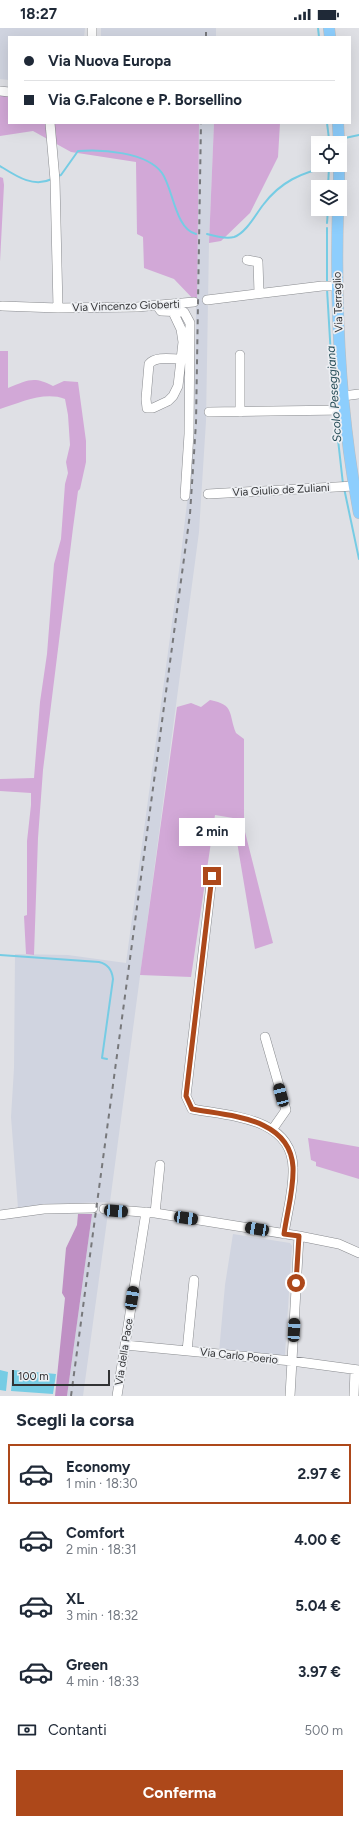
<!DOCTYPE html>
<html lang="it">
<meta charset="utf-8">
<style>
body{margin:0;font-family:Figtree,sans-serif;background:#f2f2f3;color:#1f2937;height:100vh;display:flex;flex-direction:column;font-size:15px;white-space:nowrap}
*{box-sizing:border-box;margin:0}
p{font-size:13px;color:#747a83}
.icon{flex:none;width:22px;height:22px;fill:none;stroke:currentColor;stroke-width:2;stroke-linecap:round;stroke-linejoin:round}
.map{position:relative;height:1368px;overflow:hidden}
.side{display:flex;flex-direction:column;background:#fff;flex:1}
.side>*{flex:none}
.banner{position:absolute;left:8px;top:8px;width:343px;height:88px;border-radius:0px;box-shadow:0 4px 16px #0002;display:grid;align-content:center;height:88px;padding:0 16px;background:#fff}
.tools{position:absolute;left:311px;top:108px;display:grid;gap:8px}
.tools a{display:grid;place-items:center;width:36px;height:36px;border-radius:0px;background:#fff;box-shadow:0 4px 16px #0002;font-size:20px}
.scale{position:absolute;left:12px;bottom:10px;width:98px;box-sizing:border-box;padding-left:4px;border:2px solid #313234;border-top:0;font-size:11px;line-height:14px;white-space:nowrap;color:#313234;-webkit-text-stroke:3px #eceef2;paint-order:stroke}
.end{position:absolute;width:18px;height:18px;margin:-9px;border:5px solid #ad481a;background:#fff;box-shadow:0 0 0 2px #fff}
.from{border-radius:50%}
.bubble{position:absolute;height:28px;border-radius:0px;background:#fff;box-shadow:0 4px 16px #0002;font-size:13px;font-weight:700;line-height:28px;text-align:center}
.car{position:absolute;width:12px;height:24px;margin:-12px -6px;border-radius:5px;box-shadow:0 0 3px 1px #0007;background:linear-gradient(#222 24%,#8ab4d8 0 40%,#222 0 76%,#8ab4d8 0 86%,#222 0)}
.banner b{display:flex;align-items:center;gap:14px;height:38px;font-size:15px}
.banner b+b{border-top:1px solid #e0e1e3}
.banner i{width:10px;height:10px;background:#1f2937}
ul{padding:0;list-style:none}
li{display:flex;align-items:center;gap:12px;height:60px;margin:0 8px 6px;padding:0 8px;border:2px solid transparent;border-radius:0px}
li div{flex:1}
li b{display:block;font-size:15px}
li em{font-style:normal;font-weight:700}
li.current{border-color:#ad481a}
li>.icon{width:36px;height:36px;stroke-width:1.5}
h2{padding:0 16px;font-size:18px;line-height:48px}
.pay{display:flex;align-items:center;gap:10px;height:44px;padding:0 16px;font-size:15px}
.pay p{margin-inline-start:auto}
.primary-button{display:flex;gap:8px;margin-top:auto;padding:8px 16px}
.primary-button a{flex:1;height:46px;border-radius:0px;background:#ad481a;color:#fff;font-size:16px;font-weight:700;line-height:46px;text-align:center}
.status{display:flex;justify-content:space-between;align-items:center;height:28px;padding:0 20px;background:#fff;direction:ltr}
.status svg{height:11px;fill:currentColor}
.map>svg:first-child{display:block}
.built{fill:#d0d4e0}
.green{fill:#d2a8d7}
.forest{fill:#bf90c4}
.water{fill:#76cce4}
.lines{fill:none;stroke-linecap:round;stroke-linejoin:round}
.stream{stroke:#76cce4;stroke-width:2}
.minor-casing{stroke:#898b8f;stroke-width:10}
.major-casing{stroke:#bdbdbe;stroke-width:12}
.minor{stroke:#fff;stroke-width:9}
.major{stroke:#8dcefd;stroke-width:11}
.rail{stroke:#77787b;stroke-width:2;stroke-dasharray:5 5;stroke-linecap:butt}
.route{stroke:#ad481a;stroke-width:5}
.labels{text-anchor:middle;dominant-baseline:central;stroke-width:3.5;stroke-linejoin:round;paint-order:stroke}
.street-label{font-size:11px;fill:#313234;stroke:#eceef2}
.water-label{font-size:12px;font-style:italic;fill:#254c57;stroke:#eceef2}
</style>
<div class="status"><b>18:27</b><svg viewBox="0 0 49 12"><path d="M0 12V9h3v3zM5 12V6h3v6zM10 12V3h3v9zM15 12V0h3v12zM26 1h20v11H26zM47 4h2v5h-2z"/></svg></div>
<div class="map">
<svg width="359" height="1368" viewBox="0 0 359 1368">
<rect width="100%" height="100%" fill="#dfe0e5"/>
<path class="built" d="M 0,0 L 85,0 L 84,9 L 9,9 L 9,52 L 0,51 Z
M 101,0 L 216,0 L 216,9 L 101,9 Z
M 196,95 L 214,95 L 209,215 L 206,393 L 199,504 L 110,1174 L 47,1176 L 18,1180 L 11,1089 L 14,1040 L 15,926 L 68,927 L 126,935 L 180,535 L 194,414 L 199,96 Z
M 108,1185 L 83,1368 L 67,1368 L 92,1186 Z
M 233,1206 L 290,1215 L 292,1218 L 285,1327 L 282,1330 L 219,1324 L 225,1257 Z"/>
<path class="green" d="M 0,68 L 9,68 L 9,95 L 199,95 L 197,275 L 174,251 L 144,240 L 143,209 L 137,206 L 136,134 L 71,124 L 33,103 L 0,108 Z
M 214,95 L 280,95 L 278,129 L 250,185 L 221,213 L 209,215 Z
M 0,149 L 3,150 L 4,157 L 0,234 Z
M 0,323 L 8,323 L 8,360 C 28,352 34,348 53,358 L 64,353 L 78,354 L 86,413 L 86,434 L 80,461 L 78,463 L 73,500 L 43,742 L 38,810 L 34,927 L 26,926 L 24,888 L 27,887 L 27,813 L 31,777 L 31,765 L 0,763 L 0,751 L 34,750 L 40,674 L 47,626 L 54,536 L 61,511 L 65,456 L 68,445 L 66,434 L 70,417 L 68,387 L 65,371 C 44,363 20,375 0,381 Z
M 210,672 C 235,677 228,685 236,705 L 244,711 L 244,800 L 273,915 L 255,921 L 233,790 L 215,787 L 191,949 L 140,947 L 177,679 L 191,675 L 201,679 Z
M 308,1110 L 359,1119 L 359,1151 L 316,1138 L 316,1134 L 311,1132 Z"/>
<path class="forest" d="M 78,1186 L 92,1186 L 67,1368 L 55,1368 L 65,1270 L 62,1265 L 66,1220 L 77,1197 Z"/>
<path class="water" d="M 0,1342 L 8,1344 L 6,1363 L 0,1362 Z
M 13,1342 L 56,1346 L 53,1366 L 11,1363 Z"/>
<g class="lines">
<path class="stream" d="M 318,0 L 319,9
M 327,95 L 329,111 L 333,112
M 345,110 L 359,107
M 0,138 C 16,148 33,160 52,151
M 58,148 L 61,147 L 78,123 C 101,121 147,124 162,145 C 173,160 175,201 196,206
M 327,195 L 328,181
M 207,206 C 214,208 226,211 234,209 C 246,205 256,186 263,177 C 280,154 302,144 329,139 L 328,159
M 327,255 L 327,200
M 327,261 L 334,379
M 335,385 L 343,456
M 344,460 L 359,531
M 0,927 L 99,934 C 108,936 112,942 113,951 L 102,1030 L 107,1031"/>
<defs>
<path id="minor" d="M 92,9 L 92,0
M 0,63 L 9,64
M 50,95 L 55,152 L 58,280 L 137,279 L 194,274
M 247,232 L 258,234 L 259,265
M 207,272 L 322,258 L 337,258
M 2,278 L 58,280
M 158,279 L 161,283 L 184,284 L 190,295 L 189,406 L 185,468
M 173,284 L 181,301 L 183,314 L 178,358 L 173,368 L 168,373 L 153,380 L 147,380 L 146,371 L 149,336 C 156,328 171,331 180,331
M 240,327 L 240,384
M 343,368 L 359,366
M 209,384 L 344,382
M 208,466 L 354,458
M 212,848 L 186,1068 L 192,1081 C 229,1088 292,1089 293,1140 C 294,1162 287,1184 284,1206
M 265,1009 L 286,1082 L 272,1102
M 104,1181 L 155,1185 L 299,1208 L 339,1216 L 359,1225
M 155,1185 L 160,1137
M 0,1187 L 44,1181 L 93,1180
M 125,1317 L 292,1333 L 359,1342
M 187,1323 L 194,1252
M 117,1368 L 146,1184
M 290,1368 L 299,1208
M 354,1368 L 355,1342"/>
<path id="major" d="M 329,0 L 330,9
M 338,95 L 339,115
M 339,159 L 339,137
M 338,181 C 335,283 340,385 359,485"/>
</defs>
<use href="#minor" class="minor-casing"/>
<use href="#major" class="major-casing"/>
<use href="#minor" class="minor"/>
<use href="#major" class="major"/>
<path class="rail" d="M 206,9 L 206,0
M 71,1368 L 190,486 L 196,395 L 201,95"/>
</g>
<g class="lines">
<path class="route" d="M 212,848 L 186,1068 L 192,1081 C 229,1088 290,1089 293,1139 C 294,1161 287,1184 284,1206 L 299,1208 L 296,1255"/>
</g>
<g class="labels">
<g class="street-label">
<text transform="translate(338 274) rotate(-92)">Via Terraglio</text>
<text transform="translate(126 278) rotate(-2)">Via Vincenzo Gioberti</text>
<text transform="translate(281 462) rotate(-3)">Via Giulio de Zuliani</text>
<text transform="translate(124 1324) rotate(-81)">Via della Pace</text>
<text transform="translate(239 1328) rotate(6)">Via Carlo Poerio</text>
</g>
<g class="water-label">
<text transform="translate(334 366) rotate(-94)">Scolo Peseggiana</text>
</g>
</g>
</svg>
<div class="tools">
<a><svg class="icon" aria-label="locate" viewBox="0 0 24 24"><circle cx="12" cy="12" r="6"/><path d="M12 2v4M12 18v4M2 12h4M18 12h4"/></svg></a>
<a><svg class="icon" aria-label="layers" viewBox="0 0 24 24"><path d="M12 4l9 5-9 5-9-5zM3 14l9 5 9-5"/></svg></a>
</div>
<div class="scale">100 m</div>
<i class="end from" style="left:296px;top:1255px"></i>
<i class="end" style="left:212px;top:848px"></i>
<div class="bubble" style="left:179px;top:790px;width:66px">2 min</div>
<i class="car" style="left:281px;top:1067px;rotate:345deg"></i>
<i class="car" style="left:116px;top:1183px;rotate:94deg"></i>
<i class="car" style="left:186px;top:1190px;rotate:98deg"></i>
<i class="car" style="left:257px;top:1201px;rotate:280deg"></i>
<i class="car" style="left:132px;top:1270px;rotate:9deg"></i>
<i class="car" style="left:294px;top:1302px;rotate:3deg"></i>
<div class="banner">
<b><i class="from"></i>Via Nuova Europa</b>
<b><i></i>Via G.Falcone e P. Borsellino</b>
</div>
</div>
<section class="side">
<h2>Scegli la corsa</h2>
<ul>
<li class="current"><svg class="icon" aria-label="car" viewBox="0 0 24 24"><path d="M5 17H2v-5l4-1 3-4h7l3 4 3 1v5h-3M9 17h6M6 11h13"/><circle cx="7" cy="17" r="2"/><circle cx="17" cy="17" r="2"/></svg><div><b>Economy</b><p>1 min · 18:30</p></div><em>2.97 €</em></li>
<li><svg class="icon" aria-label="car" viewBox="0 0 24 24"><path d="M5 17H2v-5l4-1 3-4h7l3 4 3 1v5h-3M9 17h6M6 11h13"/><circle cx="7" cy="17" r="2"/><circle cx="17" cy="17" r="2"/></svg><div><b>Comfort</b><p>2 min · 18:31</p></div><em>4.00 €</em></li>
<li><svg class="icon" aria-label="car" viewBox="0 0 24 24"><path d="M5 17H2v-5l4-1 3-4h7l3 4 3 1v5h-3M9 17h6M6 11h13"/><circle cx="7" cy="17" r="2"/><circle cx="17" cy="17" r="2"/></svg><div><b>XL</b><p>3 min · 18:32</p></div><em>5.04 €</em></li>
<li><svg class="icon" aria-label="car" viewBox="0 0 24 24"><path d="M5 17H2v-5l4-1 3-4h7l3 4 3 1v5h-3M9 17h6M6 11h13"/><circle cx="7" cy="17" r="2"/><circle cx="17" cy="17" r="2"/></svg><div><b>Green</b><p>4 min · 18:33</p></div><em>3.97 €</em></li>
</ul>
<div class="pay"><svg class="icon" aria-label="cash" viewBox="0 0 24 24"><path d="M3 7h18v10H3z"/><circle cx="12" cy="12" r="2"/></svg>Contanti<p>500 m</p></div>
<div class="primary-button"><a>Conferma</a></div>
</section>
